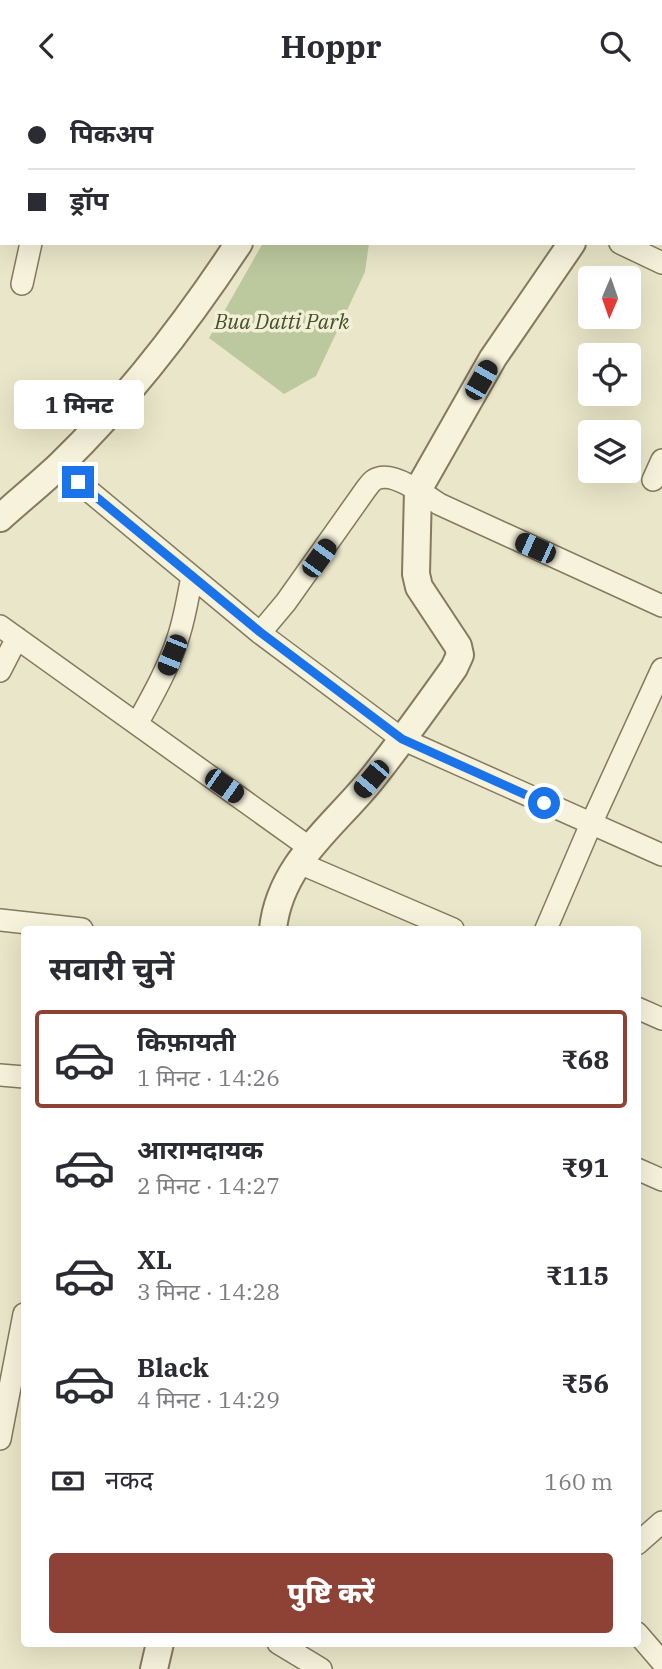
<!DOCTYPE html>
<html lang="hi">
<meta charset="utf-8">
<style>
body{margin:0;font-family:"IBM Plex Serif","Noto Sans Devanagari",serif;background:#f2f2f3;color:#2b2b33;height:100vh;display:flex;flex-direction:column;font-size:26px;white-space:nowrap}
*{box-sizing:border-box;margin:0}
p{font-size:23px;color:#7c7c81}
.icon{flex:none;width:38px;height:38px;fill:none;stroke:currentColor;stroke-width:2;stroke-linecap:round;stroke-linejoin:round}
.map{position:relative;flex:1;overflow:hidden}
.drawer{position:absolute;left:21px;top:835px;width:620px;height:721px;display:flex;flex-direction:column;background:#fff;border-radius:7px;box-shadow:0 7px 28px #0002}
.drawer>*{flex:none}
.guide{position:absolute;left:0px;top:0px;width:663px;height:154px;box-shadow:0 7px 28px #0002;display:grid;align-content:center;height:154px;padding:0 28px;background:#fff}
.needle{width:46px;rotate:182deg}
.fabs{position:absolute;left:578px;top:175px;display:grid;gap:14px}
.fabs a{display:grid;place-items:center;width:63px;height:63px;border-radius:7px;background:#fff;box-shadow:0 7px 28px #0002;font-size:35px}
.end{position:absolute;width:32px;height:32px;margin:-16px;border:9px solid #1a73e8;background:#fff;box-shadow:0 0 0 4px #fff}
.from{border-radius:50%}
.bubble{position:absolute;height:49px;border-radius:7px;background:#fff;box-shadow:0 7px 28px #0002;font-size:23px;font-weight:800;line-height:49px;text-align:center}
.car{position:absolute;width:21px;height:42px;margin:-21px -10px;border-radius:9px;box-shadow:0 0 5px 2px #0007;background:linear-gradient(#222 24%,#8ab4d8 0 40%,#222 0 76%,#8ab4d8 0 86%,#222 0)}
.guide b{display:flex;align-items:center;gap:24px;height:66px;font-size:26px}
.guide b+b{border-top:2px solid #e1e1e2}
.guide i{width:18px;height:18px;background:#2b2b33}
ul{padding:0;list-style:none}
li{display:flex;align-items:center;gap:21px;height:98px;margin:0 14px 10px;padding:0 14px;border:4px solid transparent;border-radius:7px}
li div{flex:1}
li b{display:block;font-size:26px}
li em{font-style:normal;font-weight:800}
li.on{border-color:#8e4235}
li>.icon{width:63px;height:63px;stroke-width:1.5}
h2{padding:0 28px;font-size:32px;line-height:84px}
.pay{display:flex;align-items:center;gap:18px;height:77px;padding:0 28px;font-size:26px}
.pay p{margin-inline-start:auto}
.action{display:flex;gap:14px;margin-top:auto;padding:14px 28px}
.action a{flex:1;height:80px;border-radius:7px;background:#8e4235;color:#fff;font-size:28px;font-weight:800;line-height:80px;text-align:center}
header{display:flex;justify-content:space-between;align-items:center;height:91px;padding:0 28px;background:#fff;font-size:32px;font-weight:800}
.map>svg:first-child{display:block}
.green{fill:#bcc89d}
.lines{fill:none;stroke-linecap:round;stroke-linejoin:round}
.minor-casing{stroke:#85795f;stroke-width:24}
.tertiary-casing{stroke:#85795f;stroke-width:30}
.minor{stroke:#f6f2db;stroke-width:21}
.tertiary{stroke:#f6f2db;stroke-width:26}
.route{stroke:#1a73e8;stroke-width:9}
.labels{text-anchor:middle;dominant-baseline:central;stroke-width:7;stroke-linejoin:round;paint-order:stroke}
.park-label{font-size:21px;font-style:italic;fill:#41512a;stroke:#f3efd7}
</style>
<header><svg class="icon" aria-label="back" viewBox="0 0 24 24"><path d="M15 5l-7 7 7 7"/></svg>Hoppr<svg class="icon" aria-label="search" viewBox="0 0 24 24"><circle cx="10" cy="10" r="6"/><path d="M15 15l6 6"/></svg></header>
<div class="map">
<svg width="662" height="1578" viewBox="0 0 662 1578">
<rect width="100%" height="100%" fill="#eae6c9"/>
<path class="green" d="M 263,152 L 369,152 L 365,181 L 316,285 L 284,303 L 209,247 Z"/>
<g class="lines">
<defs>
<path id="minor" d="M 184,2 L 184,0
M 620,152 L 662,172
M 22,193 L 31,152
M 59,375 L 260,542 L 402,648 L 662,764
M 653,389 L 662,369
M 0,535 L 310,757
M 260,542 L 286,511 L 366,398 C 370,393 373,388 379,387 C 395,382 426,404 439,413 L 662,515
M 0,580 L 17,547
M 137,633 C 153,604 169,576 179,544 C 185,525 188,505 192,486
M 297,771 L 453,838
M 0,829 L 82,838
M 546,838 L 591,733 L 662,578
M 637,917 L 662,928
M 0,984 L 24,986
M 637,1078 L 662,1089
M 0,1348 L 24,1223
M 637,1453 L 662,1431
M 637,1542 L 662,1571
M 278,1552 L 321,1578"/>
<path id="tertiary" d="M 593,0 L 594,2
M 330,2 L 331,0
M 0,427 C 20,409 41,392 60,374 C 128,308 187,231 239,152
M 273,838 C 280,773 332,737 371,689 C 400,653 427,615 454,577 L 460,564 L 458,555 L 419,496 L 416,483 L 418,399 L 493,267 L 572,152
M 154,1578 L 160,1552"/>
</defs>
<use href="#minor" class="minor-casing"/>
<use href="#tertiary" class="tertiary-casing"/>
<use href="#minor" class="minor"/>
<use href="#tertiary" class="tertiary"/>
</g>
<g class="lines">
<path class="route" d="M 78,391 L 260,541 L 402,648 L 544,712"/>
</g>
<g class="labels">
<g class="park-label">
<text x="282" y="230">Bua Datti Park</text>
</g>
</g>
</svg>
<div class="fabs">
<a><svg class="needle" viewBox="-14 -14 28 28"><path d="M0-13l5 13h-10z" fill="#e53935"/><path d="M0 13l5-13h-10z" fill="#7c7c81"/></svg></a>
<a><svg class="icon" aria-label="locate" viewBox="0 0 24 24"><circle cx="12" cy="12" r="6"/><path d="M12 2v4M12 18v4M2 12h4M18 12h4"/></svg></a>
<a><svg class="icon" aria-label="layers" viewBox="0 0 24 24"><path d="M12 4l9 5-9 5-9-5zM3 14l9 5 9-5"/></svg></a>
</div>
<i class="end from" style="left:544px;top:712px"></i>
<i class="end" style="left:78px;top:391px"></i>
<div class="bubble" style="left:14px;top:289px;width:130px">1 मिनट</div>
<i class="car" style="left:481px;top:289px;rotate:30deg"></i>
<i class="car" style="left:535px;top:457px;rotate:294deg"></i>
<i class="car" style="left:319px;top:467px;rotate:36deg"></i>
<i class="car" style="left:172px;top:564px;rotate:202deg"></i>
<i class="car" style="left:371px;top:688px;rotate:220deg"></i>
<i class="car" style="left:224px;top:695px;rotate:125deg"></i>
<div class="guide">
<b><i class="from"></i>पिकअप</b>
<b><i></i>ड्रॉप</b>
</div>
<section class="drawer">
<h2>सवारी चुनें</h2>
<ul>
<li class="on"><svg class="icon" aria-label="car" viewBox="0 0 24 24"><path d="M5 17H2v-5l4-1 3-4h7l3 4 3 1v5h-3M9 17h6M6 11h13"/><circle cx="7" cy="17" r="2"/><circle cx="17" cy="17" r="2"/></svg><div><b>किफ़ायती</b><p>1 मिनट · 14:26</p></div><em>₹68</em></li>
<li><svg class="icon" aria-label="car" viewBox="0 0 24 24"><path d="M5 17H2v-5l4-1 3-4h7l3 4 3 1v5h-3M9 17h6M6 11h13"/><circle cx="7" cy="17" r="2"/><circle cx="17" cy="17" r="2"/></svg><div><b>आरामदायक</b><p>2 मिनट · 14:27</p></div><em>₹91</em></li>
<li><svg class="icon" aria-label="car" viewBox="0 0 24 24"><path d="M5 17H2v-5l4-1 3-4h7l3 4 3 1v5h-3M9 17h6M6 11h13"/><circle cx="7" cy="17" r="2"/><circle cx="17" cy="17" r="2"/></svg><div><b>XL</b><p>3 मिनट · 14:28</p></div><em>₹115</em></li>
<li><svg class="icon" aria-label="car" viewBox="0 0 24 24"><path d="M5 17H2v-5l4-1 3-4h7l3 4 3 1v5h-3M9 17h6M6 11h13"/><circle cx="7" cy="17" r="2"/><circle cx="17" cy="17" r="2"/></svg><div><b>Black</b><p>4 मिनट · 14:29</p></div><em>₹56</em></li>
</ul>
<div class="pay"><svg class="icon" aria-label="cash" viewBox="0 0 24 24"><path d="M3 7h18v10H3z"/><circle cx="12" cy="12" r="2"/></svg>नकद<p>160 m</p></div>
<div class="action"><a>पुष्टि करें</a></div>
</section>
</div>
